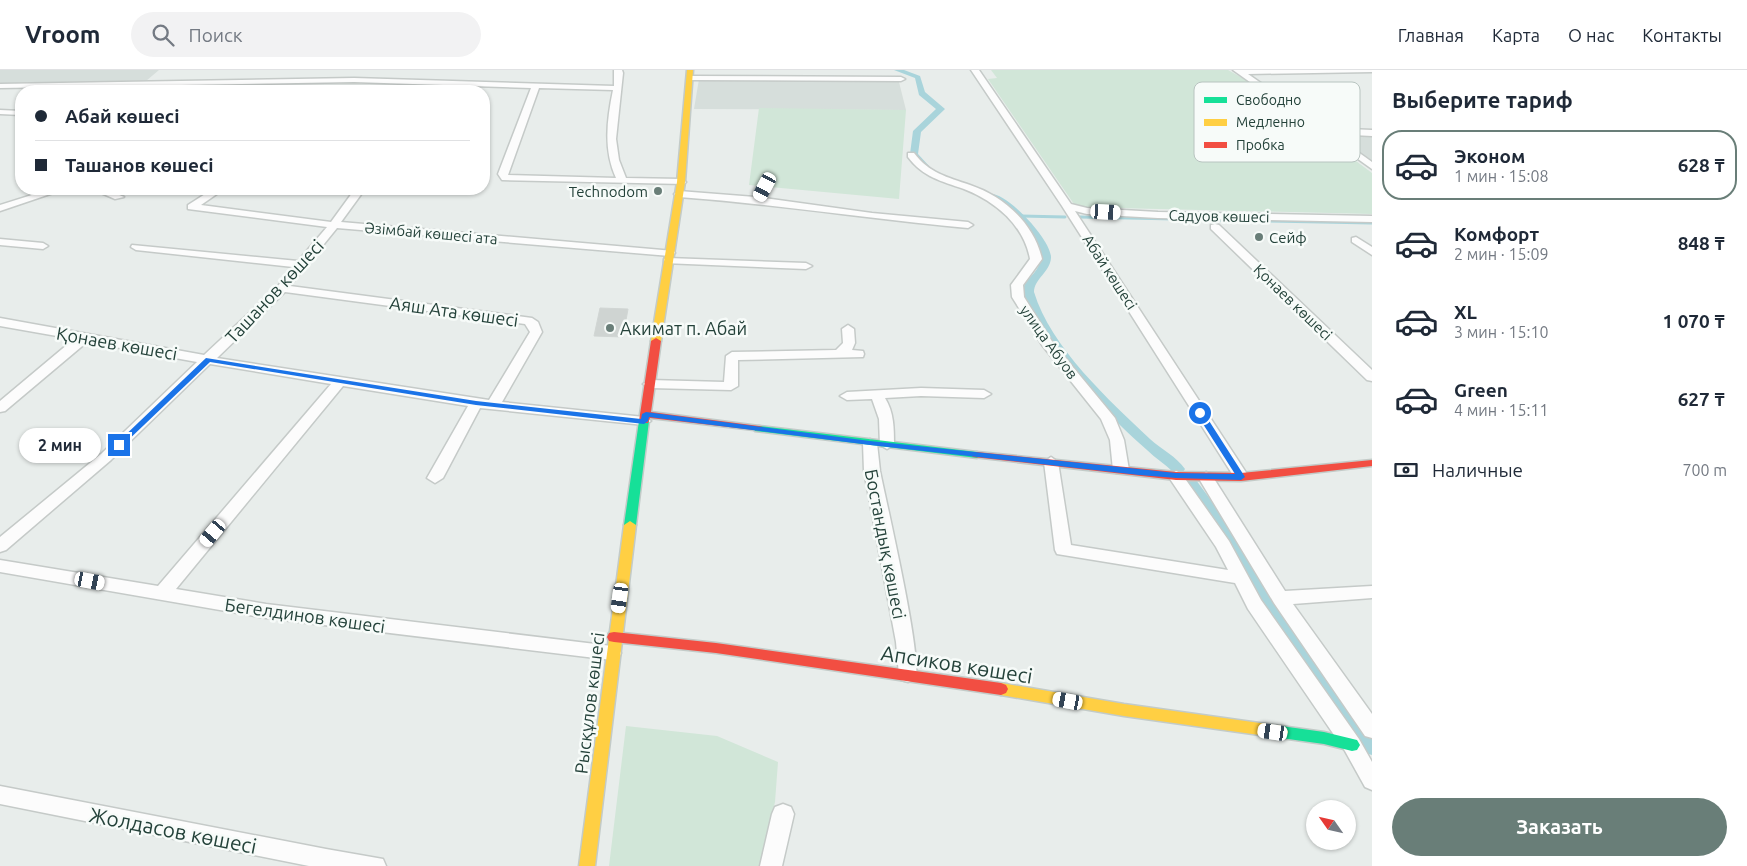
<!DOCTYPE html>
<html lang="ru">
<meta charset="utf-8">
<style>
body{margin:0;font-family:Ubuntu,sans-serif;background:#f2f2f3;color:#1f2937;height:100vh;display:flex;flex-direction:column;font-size:19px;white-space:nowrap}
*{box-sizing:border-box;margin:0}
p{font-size:16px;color:#747a83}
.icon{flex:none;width:28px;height:28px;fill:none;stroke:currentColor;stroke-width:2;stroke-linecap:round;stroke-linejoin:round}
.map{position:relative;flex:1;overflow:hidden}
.side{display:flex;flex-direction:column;background:#fff;width:375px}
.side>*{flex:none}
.guide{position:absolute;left:15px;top:15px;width:475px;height:110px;border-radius:20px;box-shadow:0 1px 4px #0004;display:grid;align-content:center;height:110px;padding:0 20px;background:#fff}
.needle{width:32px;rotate:304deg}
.tools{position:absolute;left:1306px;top:730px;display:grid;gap:10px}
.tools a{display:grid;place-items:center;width:50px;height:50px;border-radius:50%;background:#fff;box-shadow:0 1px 4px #0004;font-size:25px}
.end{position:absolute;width:22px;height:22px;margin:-11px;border:6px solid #1a73e8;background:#fff;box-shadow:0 0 0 2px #fff}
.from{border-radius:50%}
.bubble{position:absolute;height:35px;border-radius:18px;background:#fff;box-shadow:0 1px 4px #0004;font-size:16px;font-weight:700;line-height:35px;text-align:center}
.car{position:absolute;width:15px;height:30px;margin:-15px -8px;border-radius:6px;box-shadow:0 0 4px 1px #0007;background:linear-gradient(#fff 24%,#345 0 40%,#fff 0 76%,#345 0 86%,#fff 0)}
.guide b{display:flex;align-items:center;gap:18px;height:48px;font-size:19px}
.guide b+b{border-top:1px solid #e0e1e3}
.guide i{width:12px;height:12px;background:#1f2937}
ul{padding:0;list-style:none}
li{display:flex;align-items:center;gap:15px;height:70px;margin:0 10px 8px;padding:0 10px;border:2px solid transparent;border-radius:20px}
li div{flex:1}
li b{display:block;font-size:19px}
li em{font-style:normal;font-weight:700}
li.on{border-color:#697e78}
li>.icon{width:45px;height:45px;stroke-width:1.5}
h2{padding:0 20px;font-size:22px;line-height:60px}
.pay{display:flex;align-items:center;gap:12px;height:55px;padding:0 20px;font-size:19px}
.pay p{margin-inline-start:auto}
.primary-button{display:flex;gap:10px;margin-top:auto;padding:10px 20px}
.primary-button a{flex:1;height:58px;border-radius:30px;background:#697e78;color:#fff;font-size:20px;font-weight:700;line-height:58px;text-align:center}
header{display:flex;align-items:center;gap:30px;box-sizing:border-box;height:70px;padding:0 25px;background:#fff;border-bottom:1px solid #e0e1e3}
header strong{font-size:24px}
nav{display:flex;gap:28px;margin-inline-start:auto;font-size:18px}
.search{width:350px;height:45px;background:#f2f2f3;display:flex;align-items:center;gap:12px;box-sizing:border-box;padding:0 18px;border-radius:28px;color:#747a83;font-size:19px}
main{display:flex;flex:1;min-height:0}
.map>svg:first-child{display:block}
.built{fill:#d6dedb}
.green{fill:#d1e6d8}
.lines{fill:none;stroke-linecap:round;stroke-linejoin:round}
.stream{stroke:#a9d4db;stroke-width:3}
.canal{fill:#a9d4db;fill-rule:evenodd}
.building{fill:#cfd4d2;stroke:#d1d6d4}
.street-casing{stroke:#c5cac8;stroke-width:3}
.fast-casing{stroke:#c3cbc8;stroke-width:3}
.slow-casing{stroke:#c3cbc8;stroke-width:3}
.jam-casing{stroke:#c3cbc8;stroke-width:3}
.street{fill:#fcfcfc;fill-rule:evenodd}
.fast{fill:#16e098;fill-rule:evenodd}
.slow{fill:#ffcf43;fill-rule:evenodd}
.jam{fill:#f24e42;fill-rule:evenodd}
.route{fill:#1a73e8}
.poi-dot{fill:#697e78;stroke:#f7fbf9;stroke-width:2}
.labels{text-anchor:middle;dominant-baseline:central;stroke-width:5;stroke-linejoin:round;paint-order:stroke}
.far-poi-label{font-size:15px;fill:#24423a;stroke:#f7fbf9;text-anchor:end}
.far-street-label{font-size:15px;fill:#24423a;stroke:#f7fbf9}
.street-label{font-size:18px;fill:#24423a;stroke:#f7fbf9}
.poi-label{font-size:18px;fill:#24423a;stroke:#f7fbf9;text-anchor:start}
.near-street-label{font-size:21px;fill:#24423a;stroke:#f7fbf9}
.key{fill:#f7fbf9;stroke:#b8c4c0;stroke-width:1}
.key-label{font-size:14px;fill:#24423a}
</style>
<header>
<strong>Vroom</strong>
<div class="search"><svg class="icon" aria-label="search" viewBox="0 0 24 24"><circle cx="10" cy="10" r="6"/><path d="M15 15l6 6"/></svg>Поиск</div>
<nav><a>Главная</a><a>Карта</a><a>О нас</a><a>Контакты</a></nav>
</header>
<main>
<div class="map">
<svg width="1372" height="796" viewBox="0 0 1372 796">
<rect width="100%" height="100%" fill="#e8edeb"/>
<path class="built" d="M 0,0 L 159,0 L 146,11 L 0,14 Z
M 699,9 L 899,12 L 906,40 L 694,39 Z
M 1335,65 L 1372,66 L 1372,92 Z"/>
<path class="green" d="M 991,0 L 1228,0 L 1253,14 L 1372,103 L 1372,144 L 1076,137 L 988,9 L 997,8 Z
M 759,38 L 906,40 L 899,129 L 749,115 Z
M 626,656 L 717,666 L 778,692 L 775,732 L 760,796 L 609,796 Z"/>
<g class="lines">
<path class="stream" d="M 1021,146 L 1065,147
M 1080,147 L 1372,153"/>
<path class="canal" d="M 894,0 L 904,0 L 920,6 L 925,22 L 945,39 L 921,62 L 918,84 L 929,96 L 928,98 L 922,98 L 910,84 L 913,61 L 936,39 L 919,25 L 915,8 Z
M 989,124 C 1006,121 1052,170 1051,188 C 1050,202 1034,209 1034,222 C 1051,278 1109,330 1150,369 C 1161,379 1177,387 1185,399 L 1183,402 L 1173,402 C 1165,394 1155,388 1147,380 C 1110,347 1072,309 1045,267 C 1038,254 1025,237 1023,223 C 1022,211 1034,206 1038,197 C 1051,170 1008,141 989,128 Z
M 1191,409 L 1196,410 L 1242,472 L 1280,538 L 1372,663 L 1372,685 L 1365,683 L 1268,546 L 1231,479 L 1184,413 Z"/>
</g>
<path class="building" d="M 600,238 L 628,239 L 623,267 L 594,266 Z"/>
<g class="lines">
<defs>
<path id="street" d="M 614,0 L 622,0 L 623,3 L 616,69 L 619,90 L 626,108 L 681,109 L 686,112 L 684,114 L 502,110 L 498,104 L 531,18 L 354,12 L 0,18 L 0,14 L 354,8 L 614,16 ZM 539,18 L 613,20 C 607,49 603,80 616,108 L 508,105 Z
M 971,0 L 979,0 L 1071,134 L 1087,138 L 1158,142 L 1372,146 L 1372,152 L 1158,148 L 1087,144 L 1075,141 L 1249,407 L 1246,410 L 1236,410 L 1062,136 Z
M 1233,0 L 1372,0 L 1372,2 L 1248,4 L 1325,58 L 1372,60 L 1372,66 L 1333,64 L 1372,92 L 1372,99 Z
M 691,6 L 901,7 L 905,9 L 901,11 L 688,10 L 687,8 Z
M 0,40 L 21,41 L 21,45 L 0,44 Z
M 908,83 L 914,83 C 929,103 947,107 970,115 C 1003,126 1034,153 1042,189 L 1023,215 L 1024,227 L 1053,273 L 1115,348 L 1124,370 L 1129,400 L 1126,403 L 1116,403 L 1113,400 L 1110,370 L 1101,349 L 1042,275 L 1012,227 L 1011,215 L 1030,189 C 1024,155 995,131 964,119 C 941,111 923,107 908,87 Z
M 762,115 L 770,117 L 764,128 L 872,143 L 968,152 L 973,155 L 968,158 C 871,149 776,134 679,127 L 674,124 L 679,121 L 755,127 Z
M 51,119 L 65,119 L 0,141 L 0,135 Z
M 92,119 L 105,119 L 124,127 L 115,129 Z
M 213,119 L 224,119 L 201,135 L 331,152 L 355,119 L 365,119 L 341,152 L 674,181 L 675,183 L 670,186 L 337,158 L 290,216 L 532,248 L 538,252 L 542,262 L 502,332 L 644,347 L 651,351 L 644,355 L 480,338 L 443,408 L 435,413 L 427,408 L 468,336 L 343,316 L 176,519 L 266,534 L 612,576 L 619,578 L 621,583 L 619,588 L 612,590 L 266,548 L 0,502 L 0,490 L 158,516 L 331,314 L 210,294 L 111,390 L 6,480 L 0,482 L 0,467 L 101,384 L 197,292 L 87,272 L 5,341 L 0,342 L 0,331 L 74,269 L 0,256 L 0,248 L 204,285 L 278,216 L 293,197 L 136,180 L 131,177 L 132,175 L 298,191 L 327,157 L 188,139 L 188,135 ZM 285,222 L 525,254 L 530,262 L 489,330 L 217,288 Z
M 1215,154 L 1219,155 L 1372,300 L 1372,311 L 1367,310 L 1211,159 L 1211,155 Z
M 1356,167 L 1372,177 L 1372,185 L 1352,172 L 1352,168 Z
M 0,169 L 43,173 L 48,176 L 43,179 L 0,175 Z
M 668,188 L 806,193 L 812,196 L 806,199 L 664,193 L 664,189 Z
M 848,255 L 854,259 L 855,273 L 852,280 L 863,281 L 864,284 L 863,287 L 738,290 L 738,316 L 731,320 L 650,318 L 643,314 L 650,310 L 724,312 L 726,286 L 732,282 L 836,280 L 843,273 L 842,259 Z
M 921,318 L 984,320 L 991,324 L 984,328 L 921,326 L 885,328 C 894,342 894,359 894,375 L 887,379 L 880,375 L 879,349 L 872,329 L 847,330 L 840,326 L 847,322 Z
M 870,369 L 877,373 L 880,401 C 886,431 924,593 915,610 L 908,612 L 901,610 L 899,605 L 896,572 L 864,401 L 863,373 Z
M 1051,387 L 1058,392 L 1071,475 L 1228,500 L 1216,477 L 1168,406 L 1176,401 L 1181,403 L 1229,471 L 1261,530 L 1359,669 L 1372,692 L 1372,720 L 1365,717 L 1345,681 L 1248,539 L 1235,513 L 1057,484 L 1055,480 L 1044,392 Z
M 1206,402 L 1211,404 L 1285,521 L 1372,516 L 1372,528 L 1293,534 L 1372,644 L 1372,668 L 1365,666 L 1274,533 L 1198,407 Z
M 0,716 L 326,779 L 383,789 L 386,796 L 309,796 L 0,734 Z
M 783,734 L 791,737 L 794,744 L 782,796 L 760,796 L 772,744 L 775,737 Z"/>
<path id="fast" d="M 644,348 L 649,351 L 636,455 L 630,459 L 624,455 L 639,351 Z
M 759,356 L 977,382 L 983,385 L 977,388 L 755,361 L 754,359 L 755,357 Z
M 1281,656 L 1324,662 L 1357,670 L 1360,675 L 1357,680 L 1352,681 L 1324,674 L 1281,668 L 1276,666 L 1274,662 L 1276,658 Z"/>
<path id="slow" d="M 687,0 L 693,0 L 685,112 L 661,271 L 656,274 L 651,271 L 677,112 Z
M 630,451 L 636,455 L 595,796 L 579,796 L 624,455 Z
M 1001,613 L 1124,634 L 1281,656 L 1286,658 L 1288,662 L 1286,666 L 1281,668 L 1124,646 L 1001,625 L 996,623 L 994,619 L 996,615 Z"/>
<path id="jam" d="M 656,268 L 661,271 L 651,342 L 759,356 L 763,357 L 764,359 L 763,361 L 650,348 L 648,353 L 640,353 L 639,351 L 651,271 Z
M 977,382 L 1176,402 L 1241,403 L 1372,390 L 1372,396 L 1241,411 L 1176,410 L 973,387 L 971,385 L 973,383 Z
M 614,562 L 716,573 L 1001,613 L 1006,615 L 1008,619 L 1006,623 L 1001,625 L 716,583 L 614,572 L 609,571 L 607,567 L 609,563 Z"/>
</defs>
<use href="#street" class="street-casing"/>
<use href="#fast" class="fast-casing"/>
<use href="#slow" class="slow-casing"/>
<use href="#jam" class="jam-casing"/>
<use href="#street" class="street"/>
<use href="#fast" class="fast"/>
<use href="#slow" class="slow"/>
<use href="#jam" class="jam"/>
</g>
<path class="route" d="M 206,288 L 476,331 L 641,349 L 642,344 L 646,342 L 870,371 L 1139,399 L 1176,403 L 1235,404 L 1196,343 L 1200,341 L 1204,343 L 1245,407 L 1241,410 L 1176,408 L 1139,405 L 870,375 L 649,347 L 648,351 L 644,354 L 476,335 L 210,292 L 122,376 L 117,376 L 117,373 Z"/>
<g class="poi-dot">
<circle cx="658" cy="121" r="5"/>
<circle cx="1259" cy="167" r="5"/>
<circle cx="610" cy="258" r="5"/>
</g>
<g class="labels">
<g class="far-poi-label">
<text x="648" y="121">Technodom</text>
<text x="1269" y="167" text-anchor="start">Сейф</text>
</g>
<g class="far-street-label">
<text transform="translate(1219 146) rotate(1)">Садуов көшесі</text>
<text transform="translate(431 163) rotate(5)">Әзімбай көшесі ата</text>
<text transform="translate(1110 202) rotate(57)">Абай көшесі</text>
<text transform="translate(1293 232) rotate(44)">Қонаев көшесі</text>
<text transform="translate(1049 272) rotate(54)">улица Абуов</text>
</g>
<g class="street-label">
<text transform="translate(274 221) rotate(-47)">Ташанов көшесі</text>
<text transform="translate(454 241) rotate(8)">Аяш Ата көшесі</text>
<text transform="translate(117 273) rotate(10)">Қонаев көшесі</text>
<text transform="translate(886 474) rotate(79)">Бостандық көшесі</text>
<text transform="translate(305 545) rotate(8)">Бегелдинов көшесі</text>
<text transform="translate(589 633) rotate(-83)">Рысқұлов көшесі</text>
</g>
<g class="poi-label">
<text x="620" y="258">Акимат п. Абай</text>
</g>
<g class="near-street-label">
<text transform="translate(957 594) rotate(9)">Апсиков көшесі</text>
<text transform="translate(173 760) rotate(11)">Жолдасов көшесі</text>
</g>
</g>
<rect x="1194" y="12" width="166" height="80" rx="8" class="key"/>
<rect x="1204" y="27" width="23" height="6" fill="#16e098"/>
<rect x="1204" y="49" width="23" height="7" fill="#ffcf43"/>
<rect x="1204" y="72" width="23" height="6" fill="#f24e42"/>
<g class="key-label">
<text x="1236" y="35">Свободно</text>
<text x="1236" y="57">Медленно</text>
<text x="1236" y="80">Пробка</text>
</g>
</svg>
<div class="tools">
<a><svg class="needle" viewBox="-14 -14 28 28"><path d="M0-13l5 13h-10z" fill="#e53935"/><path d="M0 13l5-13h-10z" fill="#747a83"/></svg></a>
</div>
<i class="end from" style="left:1200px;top:343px"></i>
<i class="end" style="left:119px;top:375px"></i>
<div class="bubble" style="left:19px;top:358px;width:82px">2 мин</div>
<i class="car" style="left:765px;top:117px;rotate:208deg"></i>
<i class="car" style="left:1106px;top:142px;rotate:93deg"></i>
<i class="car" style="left:213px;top:463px;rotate:220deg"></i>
<i class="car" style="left:90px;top:511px;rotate:101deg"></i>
<i class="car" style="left:620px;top:528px;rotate:188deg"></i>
<i class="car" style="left:1068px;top:631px;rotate:280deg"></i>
<i class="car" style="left:1273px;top:662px;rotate:278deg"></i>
<div class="guide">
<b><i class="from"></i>Абай көшесі</b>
<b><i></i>Ташанов көшесі</b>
</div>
</div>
<section class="side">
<h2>Выберите тариф</h2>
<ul>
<li class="on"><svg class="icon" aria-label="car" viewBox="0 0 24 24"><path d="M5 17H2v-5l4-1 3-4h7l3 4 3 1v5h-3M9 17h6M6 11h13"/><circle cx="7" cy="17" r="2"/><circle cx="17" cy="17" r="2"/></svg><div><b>Эконом</b><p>1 мин · 15:08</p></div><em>628 ₸</em></li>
<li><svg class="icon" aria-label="car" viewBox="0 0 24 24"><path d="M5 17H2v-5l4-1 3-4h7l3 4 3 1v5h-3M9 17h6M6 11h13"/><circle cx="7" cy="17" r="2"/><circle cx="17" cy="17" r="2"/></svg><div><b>Комфорт</b><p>2 мин · 15:09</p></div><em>848 ₸</em></li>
<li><svg class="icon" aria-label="car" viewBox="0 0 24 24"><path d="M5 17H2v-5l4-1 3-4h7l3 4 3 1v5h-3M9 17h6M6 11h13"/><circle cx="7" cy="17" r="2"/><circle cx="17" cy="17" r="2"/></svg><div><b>XL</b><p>3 мин · 15:10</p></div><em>1 070 ₸</em></li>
<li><svg class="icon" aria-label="car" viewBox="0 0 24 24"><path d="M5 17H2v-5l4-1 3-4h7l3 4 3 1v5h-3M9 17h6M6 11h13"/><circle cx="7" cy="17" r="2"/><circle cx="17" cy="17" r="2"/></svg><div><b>Green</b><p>4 мин · 15:11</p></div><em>627 ₸</em></li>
</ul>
<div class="pay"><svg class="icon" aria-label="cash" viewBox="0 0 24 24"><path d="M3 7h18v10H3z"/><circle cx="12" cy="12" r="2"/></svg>Наличные<p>700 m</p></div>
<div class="primary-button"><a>Заказать</a></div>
</section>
</main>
